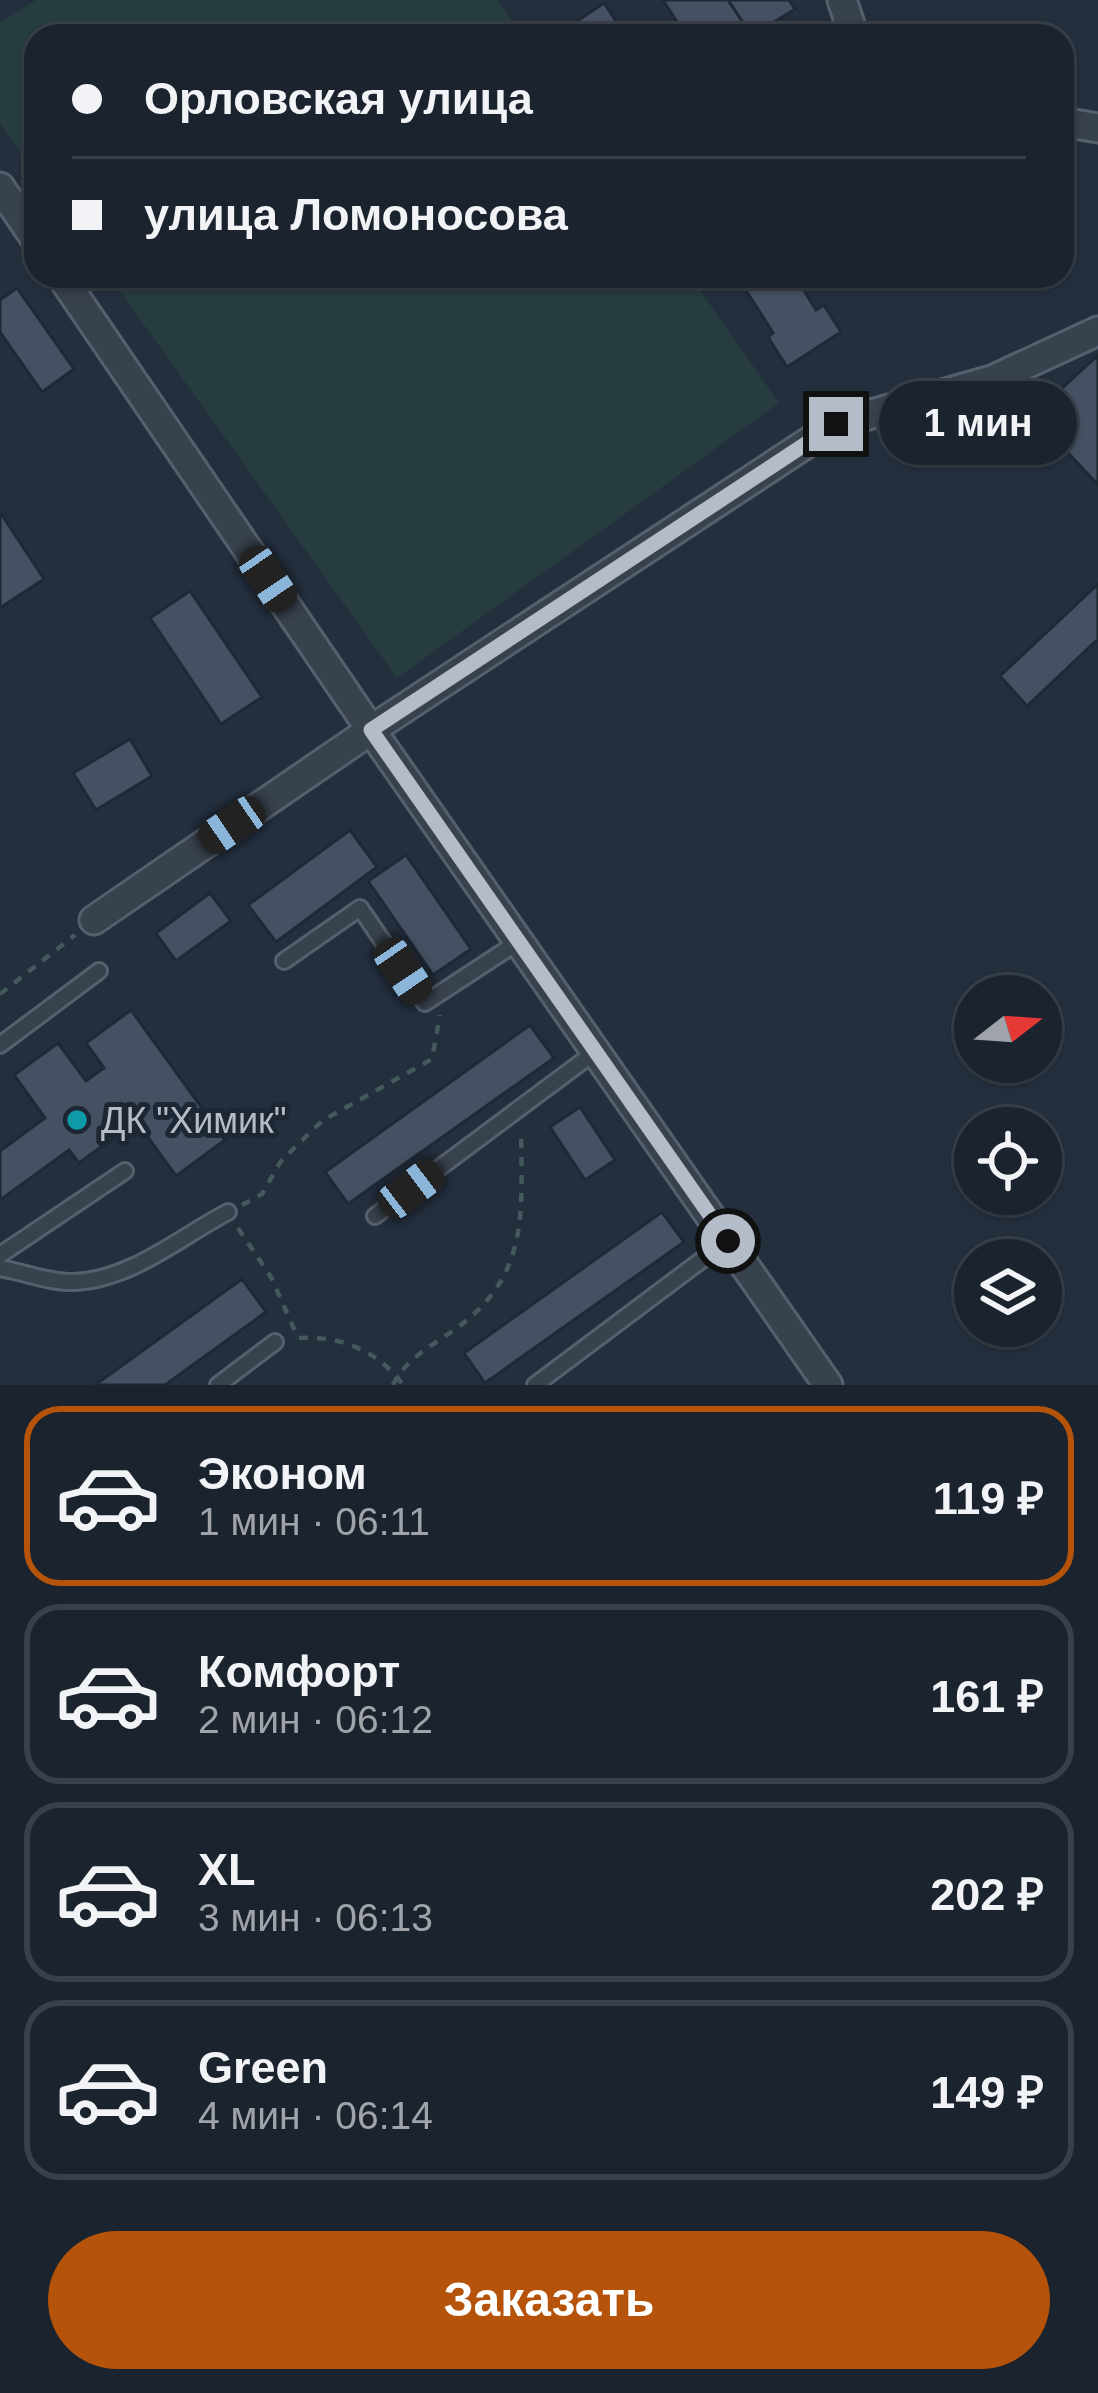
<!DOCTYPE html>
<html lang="ru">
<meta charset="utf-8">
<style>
body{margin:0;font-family:Arial,sans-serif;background:#282f3a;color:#f1f3f6;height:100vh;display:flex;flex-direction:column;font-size:45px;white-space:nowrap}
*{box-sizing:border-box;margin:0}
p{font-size:39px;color:#a0a4aa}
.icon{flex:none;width:66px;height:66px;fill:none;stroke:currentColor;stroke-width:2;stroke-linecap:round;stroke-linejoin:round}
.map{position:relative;height:1385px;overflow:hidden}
.details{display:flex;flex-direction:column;background:#1b232e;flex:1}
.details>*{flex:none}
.banner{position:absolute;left:24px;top:24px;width:1050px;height:264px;border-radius:36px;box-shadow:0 3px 9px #0004,0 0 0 3px #39404a;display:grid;align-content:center;height:264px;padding:0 48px;background:#1b232e}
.needle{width:78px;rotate:73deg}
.controls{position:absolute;left:954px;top:975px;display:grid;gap:24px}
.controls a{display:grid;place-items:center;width:108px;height:108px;border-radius:50%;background:#1b232e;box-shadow:0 3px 9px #0004,0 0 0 3px #39404a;font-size:60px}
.end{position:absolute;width:54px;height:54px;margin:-27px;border:15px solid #b4bcc9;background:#111;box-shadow:0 0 0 6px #111}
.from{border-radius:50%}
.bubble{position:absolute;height:84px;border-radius:42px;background:#1b232e;box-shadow:0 3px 9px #0004,0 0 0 3px #39404a;font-size:39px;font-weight:600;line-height:84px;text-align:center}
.car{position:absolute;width:36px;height:72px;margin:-36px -18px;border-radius:15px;box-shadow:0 0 9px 3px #0007;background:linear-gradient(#222 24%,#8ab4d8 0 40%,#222 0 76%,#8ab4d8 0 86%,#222 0)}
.banner b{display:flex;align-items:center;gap:42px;height:114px;font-size:45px}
.banner b+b{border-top:3px solid #39404a}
.banner i{width:30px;height:30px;background:#f1f3f6}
ul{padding:21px 0 0;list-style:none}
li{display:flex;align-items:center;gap:36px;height:180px;margin:0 24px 18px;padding:0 24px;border:6px solid #39404a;border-radius:36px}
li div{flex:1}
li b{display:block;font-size:45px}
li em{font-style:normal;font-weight:600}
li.selected{border-color:#b45309}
li>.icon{width:108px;height:108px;stroke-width:1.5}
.action{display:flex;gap:24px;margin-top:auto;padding:24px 48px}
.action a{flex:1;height:138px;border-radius:72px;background:#b45309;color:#fff;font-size:48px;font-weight:600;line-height:138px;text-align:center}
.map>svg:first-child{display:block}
.garden{fill:#263c3f}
.building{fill:#455162;stroke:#1f2835;stroke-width:3}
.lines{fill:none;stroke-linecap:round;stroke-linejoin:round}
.lane-casing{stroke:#565f6c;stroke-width:20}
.street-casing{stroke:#565f6c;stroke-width:33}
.path{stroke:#44595c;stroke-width:4.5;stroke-dasharray:9 9;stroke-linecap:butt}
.lane{stroke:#38414e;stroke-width:14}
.street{stroke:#38414e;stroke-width:27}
.route{stroke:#b4bcc9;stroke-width:15}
.culture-dot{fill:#0f9aa8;stroke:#1d2633;stroke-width:4.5}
.labels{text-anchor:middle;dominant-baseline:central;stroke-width:10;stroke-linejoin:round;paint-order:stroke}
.poi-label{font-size:36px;fill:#b4bcc9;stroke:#1d2633;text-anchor:start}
</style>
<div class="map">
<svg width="1098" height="1385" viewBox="0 0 1098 1385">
<rect width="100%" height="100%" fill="#242f3e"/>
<path class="garden" d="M 36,0 L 498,0 L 523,36 L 36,36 L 36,174 L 0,124 L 0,23 Z
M 109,276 L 690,276 L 779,403 L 397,678 Z"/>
<path class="building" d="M 663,0 L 728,0 L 752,36 L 686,36 Z
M 728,0 L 789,0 L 795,9 L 752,36 Z
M 604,3 L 626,36 L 555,36 Z
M 737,276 L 795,276 L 816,310 L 824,305 L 841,332 L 787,367 L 768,337 L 773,333 Z
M 17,288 L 74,369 L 42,392 L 0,332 L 0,300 Z
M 1098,355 L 1098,485 L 1033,415 Z
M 0,512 L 44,579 L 0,608 Z
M 1098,584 L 1098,639 L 1027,706 L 1000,676 Z
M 190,591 L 262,697 L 221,724 L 150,618 Z
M 130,739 L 152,776 L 96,810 L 73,773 Z
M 350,830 L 377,867 L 276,942 L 248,905 Z
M 406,855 L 471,949 L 433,975 L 368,881 Z
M 210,893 L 231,921 L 176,961 L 156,933 Z
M 131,1010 L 225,1140 L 176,1176 L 129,1111 L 116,1120 L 123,1131 L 79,1163 L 69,1150 L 0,1200 L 0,1151 L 45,1118 L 14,1075 L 58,1043 L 86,1081 L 104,1068 L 86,1043 Z
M 530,1025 L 554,1058 L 348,1204 L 325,1172 Z
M 580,1107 L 615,1160 L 585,1180 L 550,1127 Z
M 662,1212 L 684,1242 L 485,1383 L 464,1353 Z
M 242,1279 L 266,1312 L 165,1385 L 95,1385 Z"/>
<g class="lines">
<defs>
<path id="lane" d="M 284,961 L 360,908 L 425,1003 L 518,942
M 0,1045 L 99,971
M 375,1216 L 595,1052
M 0,1255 L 125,1171
M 0,1268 C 23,1272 51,1283 74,1282 C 131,1280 180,1237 228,1212
M 218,1385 L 275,1342
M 535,1385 L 727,1241"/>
<path id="street" d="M 842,0 L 854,36
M 1062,122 L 1098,128
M 0,187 L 36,240
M 61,276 L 371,730 L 828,1385
M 94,920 L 371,730 L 836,424 L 992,380 L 1098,331"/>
</defs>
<use href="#lane" class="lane-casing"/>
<use href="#street" class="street-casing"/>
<path class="path" d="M 0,994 L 75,935
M 242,1205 L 262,1194 L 281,1161 L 322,1121 L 432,1059 L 440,1015
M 238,1228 L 271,1277 L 298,1338
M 299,1338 C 339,1335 379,1351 403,1385
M 393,1385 C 405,1359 432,1346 454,1330 C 529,1277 522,1215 521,1131"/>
<use href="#lane" class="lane"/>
<use href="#street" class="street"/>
</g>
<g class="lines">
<path class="route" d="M 728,1241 L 371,730 L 836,424"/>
</g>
<circle class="culture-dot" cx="77" cy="1120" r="12"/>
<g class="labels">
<g class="poi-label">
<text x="101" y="1120">ДК "Химик"</text>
</g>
</g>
</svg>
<div class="controls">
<a><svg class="needle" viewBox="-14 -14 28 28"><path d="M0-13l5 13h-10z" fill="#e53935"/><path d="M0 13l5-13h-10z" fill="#a0a4aa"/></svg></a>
<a><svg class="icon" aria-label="locate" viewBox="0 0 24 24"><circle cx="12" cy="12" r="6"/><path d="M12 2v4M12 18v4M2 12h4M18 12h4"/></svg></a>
<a><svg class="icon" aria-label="layers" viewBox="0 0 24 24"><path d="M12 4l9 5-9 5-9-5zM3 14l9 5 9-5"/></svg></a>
</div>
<i class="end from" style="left:728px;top:1241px"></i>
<i class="end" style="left:836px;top:424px"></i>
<div class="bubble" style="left:879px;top:381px;width:198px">1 мин</div>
<i class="car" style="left:268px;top:579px;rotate:146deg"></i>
<i class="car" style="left:232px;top:825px;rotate:236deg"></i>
<i class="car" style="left:403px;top:971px;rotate:146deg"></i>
<i class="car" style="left:411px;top:1189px;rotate:53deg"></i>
<div class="banner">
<b><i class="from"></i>Орловская улица</b>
<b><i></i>улица Ломоносова</b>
</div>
</div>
<section class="details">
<ul>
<li class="selected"><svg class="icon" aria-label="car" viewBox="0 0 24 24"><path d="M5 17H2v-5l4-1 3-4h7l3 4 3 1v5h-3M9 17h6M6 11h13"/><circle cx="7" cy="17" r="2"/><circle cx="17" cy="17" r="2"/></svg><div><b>Эконом</b><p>1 мин · 06:11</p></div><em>119 ₽</em></li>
<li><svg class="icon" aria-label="car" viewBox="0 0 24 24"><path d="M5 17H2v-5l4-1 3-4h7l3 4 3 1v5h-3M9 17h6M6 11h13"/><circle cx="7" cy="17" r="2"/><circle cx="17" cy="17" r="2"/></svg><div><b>Комфорт</b><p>2 мин · 06:12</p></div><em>161 ₽</em></li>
<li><svg class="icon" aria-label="car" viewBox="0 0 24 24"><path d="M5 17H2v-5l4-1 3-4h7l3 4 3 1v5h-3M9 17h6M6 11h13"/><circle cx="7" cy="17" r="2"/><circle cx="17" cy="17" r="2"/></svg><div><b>XL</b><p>3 мин · 06:13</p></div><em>202 ₽</em></li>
<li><svg class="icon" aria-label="car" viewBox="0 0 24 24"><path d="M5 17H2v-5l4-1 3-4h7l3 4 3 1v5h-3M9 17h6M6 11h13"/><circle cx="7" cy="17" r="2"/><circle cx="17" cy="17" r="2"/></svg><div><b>Green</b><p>4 мин · 06:14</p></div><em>149 ₽</em></li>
</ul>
<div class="action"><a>Заказать</a></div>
</section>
